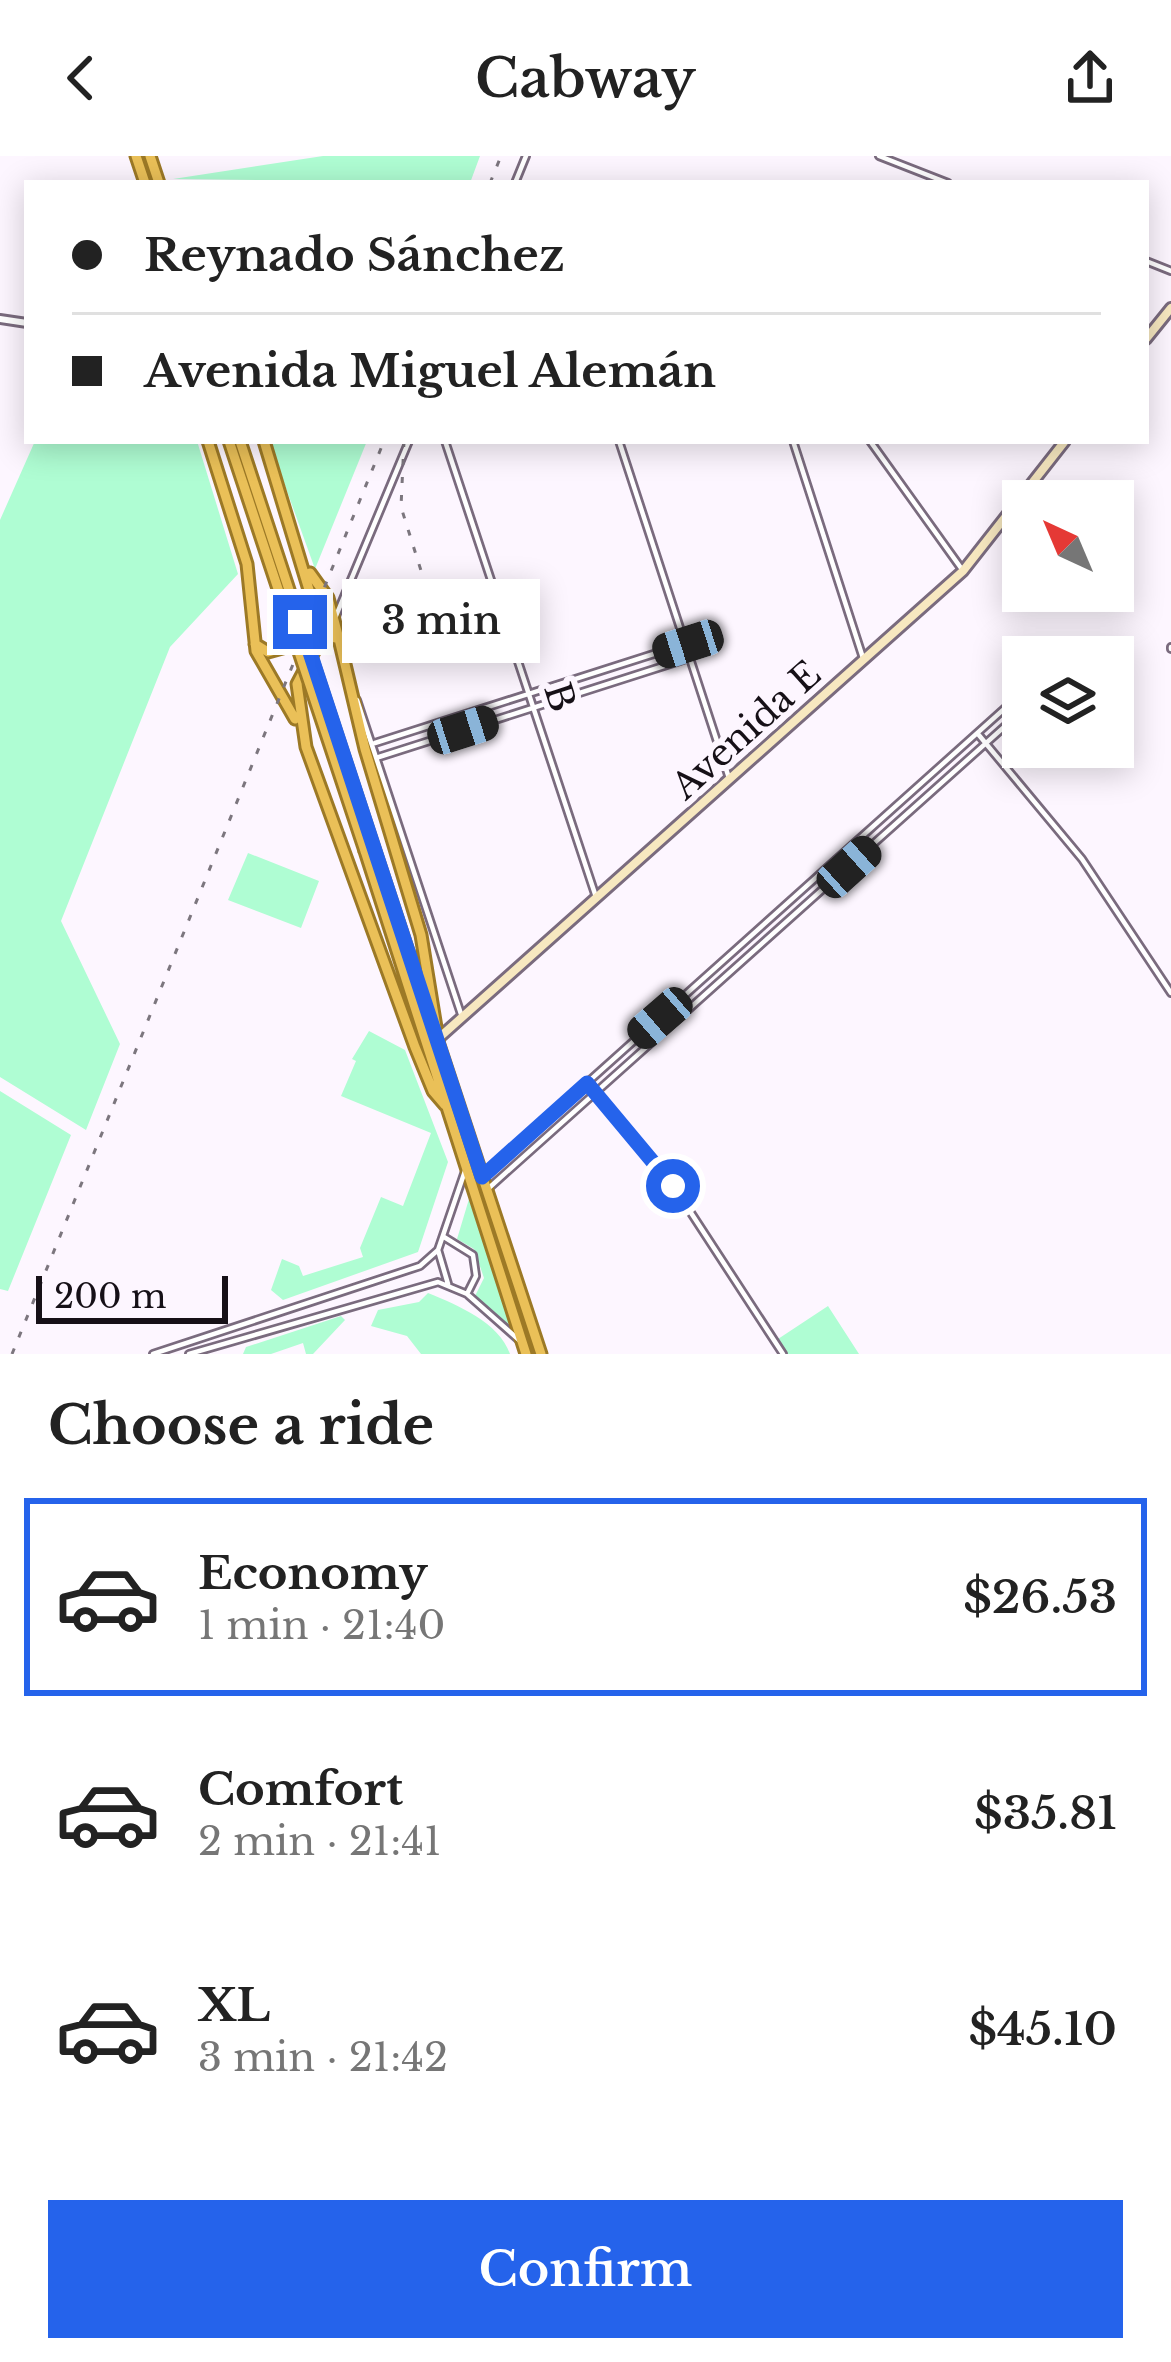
<!DOCTYPE html>
<meta charset="utf-8">
<style>
body{margin:0;font-family:"Libre Baskerville",serif;background:#f2f2f2;color:#222;height:100vh;display:flex;flex-direction:column;font-size:45px;white-space:nowrap}
*{box-sizing:border-box;margin:0}
p{font-size:39px;color:#767676}
.icon{flex:none;width:66px;height:66px;fill:none;stroke:currentColor;stroke-width:2;stroke-linecap:round;stroke-linejoin:round}
.map{position:relative;height:1198px;overflow:hidden}
.panel{display:flex;flex-direction:column;background:#fff;flex:1}
.panel>*{flex:none}
.banner{position:absolute;left:24px;top:24px;width:1125px;height:264px;border-radius:0px;box-shadow:0 6px 30px #0003;display:grid;align-content:center;height:264px;padding:0 48px;background:#fff}
.needle{width:78px;rotate:316deg}
.fabs{position:absolute;left:1002px;top:324px;display:grid;gap:24px}
.fabs a{display:grid;place-items:center;width:132px;height:132px;border-radius:0px;background:#fff;box-shadow:0 6px 30px #0003;font-size:60px}
.scale{position:absolute;left:36px;bottom:30px;width:192px;box-sizing:border-box;padding-left:12px;border:6px solid #161017;border-top:0;font-size:33px;line-height:42px;white-space:nowrap;color:#161017;-webkit-text-stroke:9px #fdf6ff;paint-order:stroke}
.end{position:absolute;width:54px;height:54px;margin:-27px;border:15px solid #2563eb;background:#fff;box-shadow:0 0 0 6px #fff}
.from{border-radius:50%}
.bubble{position:absolute;height:84px;border-radius:0px;background:#fff;box-shadow:0 6px 30px #0003;font-size:39px;font-weight:600;line-height:84px;text-align:center}
.car{position:absolute;width:36px;height:72px;margin:-36px -18px;border-radius:15px;box-shadow:0 0 9px 3px #0007;background:linear-gradient(#222 24%,#8ab4d8 0 40%,#222 0 76%,#8ab4d8 0 86%,#222 0)}
.banner b{display:flex;align-items:center;gap:42px;height:114px;font-size:45px}
.banner b+b{border-top:3px solid #e0e0e0}
.banner i{width:30px;height:30px;background:#222}
ul{padding:0;list-style:none}
li{display:flex;align-items:center;gap:36px;height:198px;margin:0 24px 18px;padding:0 24px;border:6px solid transparent;border-radius:0px}
li div{flex:1}
li b{display:block;font-size:45px}
li em{font-style:normal;font-weight:600}
li.current{border-color:#2563eb}
li>.icon{width:108px;height:108px;stroke-width:1.5}
h2{padding:0 48px;font-size:54px;line-height:144px}
.action{display:flex;gap:24px;margin-top:auto;padding:24px 48px}
.action a{flex:1;height:138px;border-radius:0px;background:#2563eb;color:#fff;font-size:48px;font-weight:600;line-height:138px;text-align:center}
header{display:flex;justify-content:space-between;align-items:center;height:156px;padding:0 48px;background:#fff;font-size:54px;font-weight:600}
.map>svg:first-child{display:block}
.green{fill:#affdd3}
.lines{fill:none;stroke-linecap:round;stroke-linejoin:round}
.minor-casing{stroke:#7a6b7e;stroke-width:10}
.tertiary-casing{stroke:#7a6b7e;stroke-width:12}
.secondary-casing{stroke:#7a6b7e;stroke-width:14}
.trunk-casing{stroke:#9c7926;stroke-width:15}
.minor{stroke:#fff;stroke-width:4.5}
.tertiary{stroke:#fff;stroke-width:6}
.secondary{stroke:#f7e8c0;stroke-width:8}
.trunk{stroke:#eac058;stroke-width:9}
.rail{stroke:#7c767e;stroke-width:3;stroke-dasharray:6 12;stroke-linecap:butt}
.trunk-bridge-casing{stroke:#9c7926;stroke-width:15;stroke-linecap:butt}
.trunk-bridge{stroke:#eac058;stroke-width:9}
.route{stroke:#2563eb;stroke-width:15}
.labels{text-anchor:middle;dominant-baseline:central;stroke-width:12;stroke-linejoin:round;paint-order:stroke}
.street-label{font-size:36px;fill:#161017;stroke:#fdf6ff}
</style>
<header><svg class="icon" aria-label="back" viewBox="0 0 24 24"><path d="M15 5l-7 7 7 7"/></svg>Cabway<svg class="icon" aria-label="share" viewBox="0 0 24 24"><path d="M12 15V3M7 8l5-5 5 5M5 13v7h14v-7"/></svg></header>
<div class="map">
<svg width="1171" height="1198" viewBox="0 0 1171 1198">
<rect width="100%" height="100%" fill="#fdf6ff"/>
<path class="green" d="M 323,0 L 480,0 L 470,27 L 173,23 Z
M 35,285 L 197,285 L 238,418 L 170,491 L 61,765 L 120,888 L 86,974 L 0,921 L 0,364 Z
M 269,285 L 367,285 L 315,413 Z
M 248,697 L 319,725 L 301,772 L 228,744 Z
M 369,875 L 405,894 L 448,1006 L 418,1096 L 283,1144 L 271,1134 L 282,1103 L 299,1110 L 303,1120 L 363,1101 L 360,1092 L 381,1041 L 403,1050 L 431,977 L 341,940 L 356,905 L 352,903 Z
M 0,935 L 71,979 L 8,1135 L 0,1133 Z
M 469,1043 L 511,1171 L 475,1140 L 484,1122 L 474,1093 L 457,1083 Z
M 428,1137 C 457,1149 499,1166 510,1198 L 421,1198 L 407,1180 L 371,1170 L 378,1154 L 419,1146 Z
M 828,1150 L 859,1198 L 788,1198 L 778,1183 Z
M 341,1160 L 345,1164 L 313,1198 L 306,1198 L 303,1187 L 271,1198 L 243,1198 L 246,1191 Z"/>
<g class="lines">
<defs>
<path id="minor" d="M 879,0 L 948,27
M 515,27 L 526,0
M 1146,105 L 1171,115
M 445,285 L 596,741
M 619,285 L 729,622
M 793,285 L 863,502
M 870,285 L 961,412
M 328,479 L 409,285
M 1171,491 L 1171,493
M 357,544 L 461,858
M 978,578 L 1082,703 L 1171,837
M 375,587 L 688,487
M 379,601 L 692,501
M 587,927 L 667,1020 L 783,1198
M 482,1021 L 1023,536
M 490,1031 L 1023,554
M 444,1081 L 473,1099 L 476,1120 L 467,1138
M 438,1094 L 448,1128
M 153,1198 L 420,1110 L 438,1094 L 465,1015
M 189,1198 L 438,1126 L 467,1138 L 519,1184"/>
<path id="tertiary" d="M 0,163 L 27,167"/>
<path id="secondary" d="M 1146,183 L 1171,152
M 441,880 L 963,415 L 1065,285"/>
<path id="trunk" d="M 136,0 L 145,27
M 150,0 L 159,27
M 208,285 L 247,408 L 256,495 L 295,563
M 310,417 L 328,442 L 339,483
M 255,488 L 268,496 L 286,491 L 310,437 L 264,285
M 374,692 L 541,1198
M 365,695 L 526,1198
M 440,896 L 421,779 L 365,593 L 339,483 L 323,479 L 297,528 L 306,591 L 415,891 L 433,935 L 445,949"/>
</defs>
<use href="#minor" class="minor-casing"/>
<use href="#tertiary" class="tertiary-casing"/>
<use href="#secondary" class="secondary-casing"/>
<use href="#trunk" class="trunk-casing"/>
<use href="#minor" class="minor"/>
<use href="#tertiary" class="tertiary"/>
<use href="#secondary" class="secondary"/>
<use href="#trunk" class="trunk"/>
<path class="rail" d="M 490,27 L 501,0
M 404,285 L 401,351 L 451,510
M 12,1198 L 384,285"/>
<defs>
<path id="trunk-bridge" d="M 229,285 L 365,695
M 240,285 L 374,692"/>
</defs>
<use href="#trunk-bridge" class="trunk-bridge-casing"/>
<use href="#trunk-bridge" class="trunk-bridge"/>
</g>
<g class="lines">
<path class="route" d="M 300,466 L 482,1021 L 587,927 L 673,1030"/>
</g>
<g class="labels">
<g class="street-label">
<text transform="translate(560 541) rotate(72)">B</text>
<text transform="translate(746 574) rotate(-42)">Avenida E</text>
</g>
</g>
</svg>
<div class="fabs">
<a><svg class="needle" viewBox="-14 -14 28 28"><path d="M0-13l5 13h-10z" fill="#e53935"/><path d="M0 13l5-13h-10z" fill="#767676"/></svg></a>
<a><svg class="icon" aria-label="layers" viewBox="0 0 24 24"><path d="M12 4l9 5-9 5-9-5zM3 14l9 5 9-5"/></svg></a>
</div>
<div class="scale">200 m</div>
<i class="end from" style="left:673px;top:1030px"></i>
<i class="end" style="left:300px;top:466px"></i>
<div class="bubble" style="left:342px;top:423px;width:198px">3 min</div>
<i class="car" style="left:688px;top:488px;rotate:252deg"></i>
<i class="car" style="left:463px;top:574px;rotate:72deg"></i>
<i class="car" style="left:849px;top:711px;rotate:48deg"></i>
<i class="car" style="left:660px;top:862px;rotate:229deg"></i>
<div class="banner">
<b><i class="from"></i>Reynado Sánchez</b>
<b><i></i>Avenida Miguel Alemán</b>
</div>
</div>
<section class="panel">
<h2>Choose a ride</h2>
<ul>
<li class="current"><svg class="icon" aria-label="car" viewBox="0 0 24 24"><path d="M5 17H2v-5l4-1 3-4h7l3 4 3 1v5h-3M9 17h6M6 11h13"/><circle cx="7" cy="17" r="2"/><circle cx="17" cy="17" r="2"/></svg><div><b>Economy</b><p>1 min · 21:40</p></div><em>$26.53</em></li>
<li><svg class="icon" aria-label="car" viewBox="0 0 24 24"><path d="M5 17H2v-5l4-1 3-4h7l3 4 3 1v5h-3M9 17h6M6 11h13"/><circle cx="7" cy="17" r="2"/><circle cx="17" cy="17" r="2"/></svg><div><b>Comfort</b><p>2 min · 21:41</p></div><em>$35.81</em></li>
<li><svg class="icon" aria-label="car" viewBox="0 0 24 24"><path d="M5 17H2v-5l4-1 3-4h7l3 4 3 1v5h-3M9 17h6M6 11h13"/><circle cx="7" cy="17" r="2"/><circle cx="17" cy="17" r="2"/></svg><div><b>XL</b><p>3 min · 21:42</p></div><em>$45.10</em></li>
</ul>
<div class="action"><a>Confirm</a></div>
</section>
